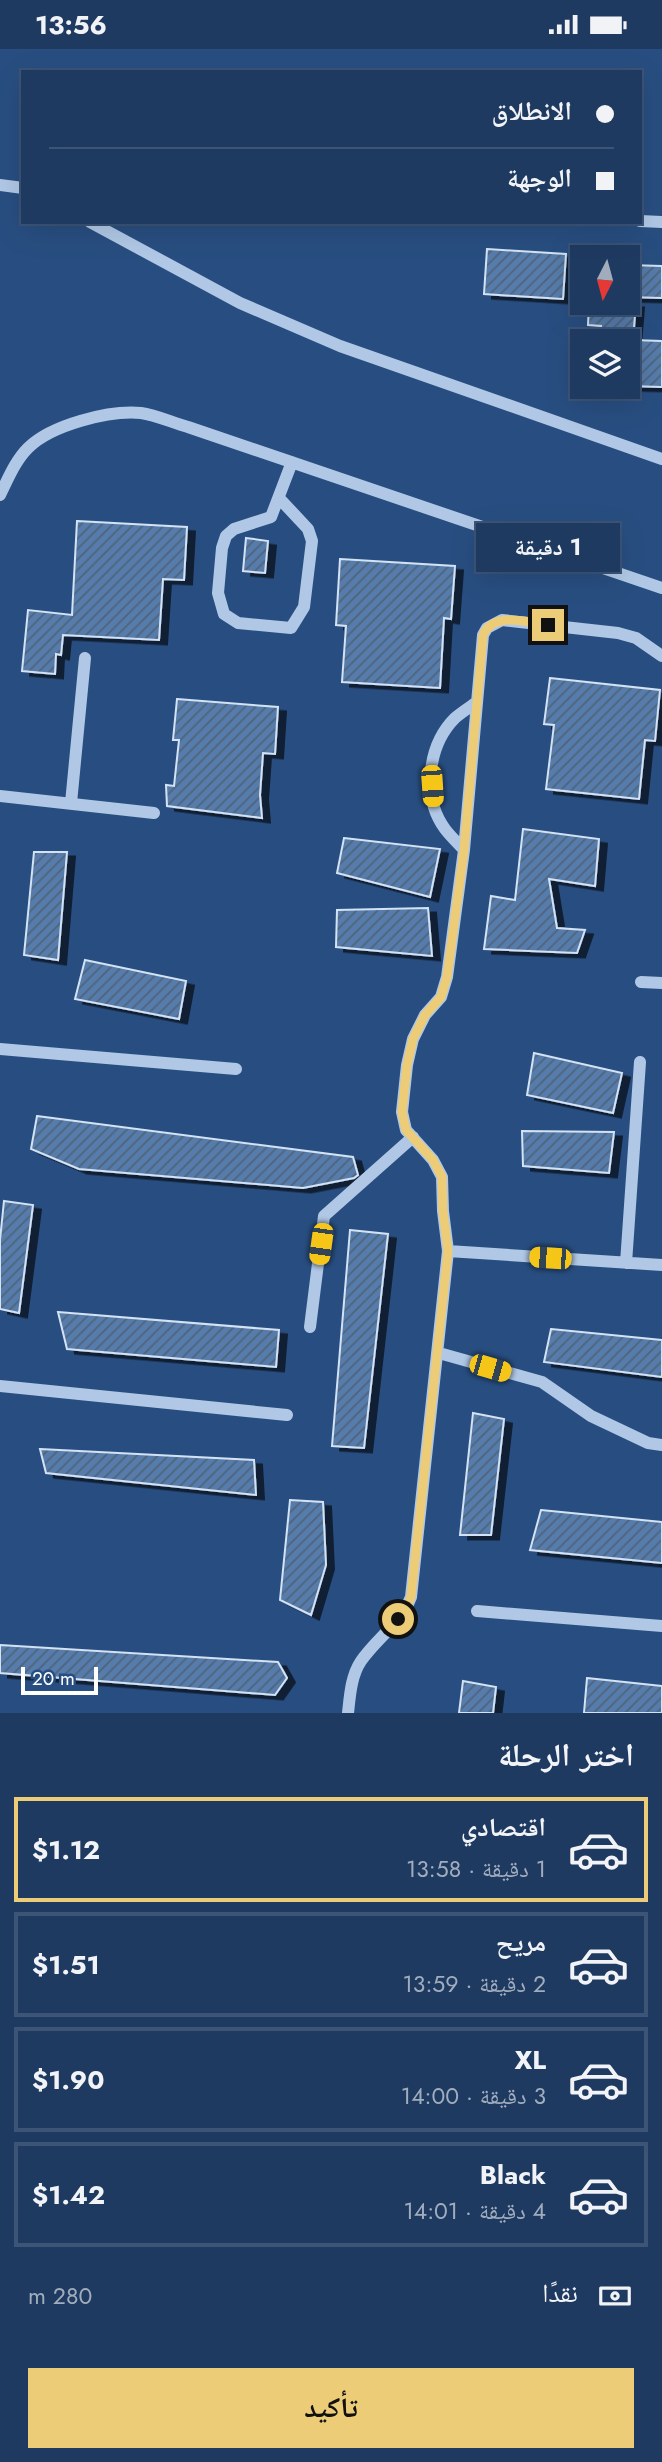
<!DOCTYPE html>
<html lang="ar">
<meta charset="utf-8">
<style>
body{margin:0;font-family:Jost,"Noto Naskh Arabic",sans-serif;background:#264167;color:#f1f3f6;direction:rtl;height:100vh;display:flex;flex-direction:column;font-size:26px;white-space:nowrap}
*{box-sizing:border-box;margin:0}
p{font-size:23px;color:#a1adbd}
.icon{flex:none;width:38px;height:38px;fill:none;stroke:currentColor;stroke-width:2;stroke-linecap:round;stroke-linejoin:round}
.map{position:relative;height:1664px;overflow:hidden;direction:ltr}
.side{display:flex;flex-direction:column;background:#1e3a61;flex:1}
.side>*{flex:none}
.banner{position:absolute;left:21px;top:21px;width:621px;height:154px;border-radius:0px;box-shadow:0 7px 28px #0002,0 0 0 2px #3c5476;direction:rtl;display:grid;align-content:center;height:154px;padding:0 28px;background:#1e3a61}
.needle{width:46px;rotate:186deg}
.buttons{position:absolute;left:570px;top:196px;display:grid;gap:14px}
.buttons a{display:grid;place-items:center;width:70px;height:70px;border-radius:0px;background:#1e3a61;box-shadow:0 7px 28px #0002,0 0 0 2px #3c5476;font-size:35px}
.scale{position:absolute;left:21px;bottom:18px;width:77px;box-sizing:border-box;padding-left:7px;border:4px solid #fff;border-top:0;font-size:19px;line-height:24px;white-space:nowrap;color:#fff;-webkit-text-stroke:5px #284e81;paint-order:stroke}
.end{position:absolute;width:32px;height:32px;margin:-16px;border:9px solid #edcc77;background:#111;box-shadow:0 0 0 4px #111}
.from{border-radius:50%}
.bubble{position:absolute;height:49px;border-radius:0px;background:#1e3a61;box-shadow:0 7px 28px #0002,0 0 0 2px #3c5476;font-size:23px;font-weight:700;line-height:49px;text-align:center;direction:rtl}
.car{position:absolute;width:21px;height:42px;margin:-21px -10px;border-radius:9px;box-shadow:0 0 5px 2px #0007;background:linear-gradient(#f5c518 24%,#345 0 40%,#f5c518 0 76%,#345 0 86%,#f5c518 0)}
.banner b{display:flex;align-items:center;gap:24px;height:66px;font-size:26px}
.banner b+b{border-top:2px solid #3c5476}
.banner i{width:18px;height:18px;background:#f1f3f6}
ul{padding:0;list-style:none}
li{display:flex;align-items:center;gap:21px;height:105px;margin:0 14px 10px;padding:0 14px;border:4px solid #3c5476;border-radius:0px}
li div{flex:1}
li b{display:block;font-size:26px}
li em{font-style:normal;font-weight:700}
li.selected{border-color:#edcc77}
li>.icon{width:63px;height:63px;stroke-width:1.5}
h2{padding:0 28px;font-size:32px;line-height:84px}
.pay{display:flex;align-items:center;gap:18px;height:77px;padding:0 28px;font-size:26px}
.pay p{margin-inline-start:auto}
.action{display:flex;gap:14px;margin-top:auto;padding:14px 28px}
.action a{flex:1;height:80px;border-radius:0px;background:#edcc77;color:#111;font-size:28px;font-weight:700;line-height:80px;text-align:center}
.status{display:flex;justify-content:space-between;align-items:center;height:49px;padding:0 35px;background:#1e3a61;direction:ltr}
.status svg{height:19px;fill:currentColor}
.map>svg:first-child{display:block}
.building{fill:url(#building-hatch);stroke:#d3e2f5;stroke-width:2;filter:url(#shadow)}
.lines{fill:none;stroke-linecap:round;stroke-linejoin:round}
.minor{stroke:#b0c8e6;stroke-width:12}
.route{stroke:#edcc77;stroke-width:9}
</style>
<div class="status"><b>13:56</b><svg viewBox="0 0 49 12"><path d="M0 12V9h3v3zM5 12V6h3v6zM10 12V3h3v9zM15 12V0h3v12zM26 1h20v11H26zM47 4h2v5h-2z"/></svg></div>
<div class="map">
<svg width="662" height="1664" viewBox="0 0 662 1664">
<defs>
<pattern id="building-hatch" width="6" height="6" patternUnits="userSpaceOnUse" patternTransform="scale(1.75)"><rect width="6" height="6" fill="#557bab"/><path d="M-1 1l2-2M0 6l6-6M5 7l2-2" fill="none" stroke="#50647c"/></pattern>
<filter id="shadow"><feDropShadow dx="8" dy="4.5" stdDeviation="0" flood-color="#0009"/></filter>
</defs>
<rect width="100%" height="100%" fill="#284e81"/>
<path class="building" d="M 487,200 L 566,205 L 563,250 L 484,245 Z
M 628,216 L 662,217 L 662,249 L 628,248 Z
M 589,254 L 636,254 L 633,291 L 662,292 L 662,338 L 628,337 L 628,292 L 600,292 L 601,277 L 588,276 Z
M 77,472 L 187,478 L 184,531 L 163,530 L 159,591 L 63,586 L 61,606 L 56,605 L 55,625 L 22,622 L 28,561 L 72,566 Z
M 246,489 L 268,492 L 265,524 L 243,522 Z
M 340,510 L 455,517 L 451,570 L 444,569 L 440,639 L 342,633 L 346,577 L 336,576 Z
M 550,629 L 660,641 L 655,692 L 645,691 L 639,750 L 546,740 L 554,676 L 544,675 Z
M 177,650 L 278,658 L 275,705 L 263,704 L 260,746 L 262,769 L 167,757 L 166,736 L 174,737 L 179,691 L 173,691 Z
M 523,780 L 599,790 L 595,837 L 549,830 L 557,879 L 585,881 L 577,904 L 484,900 L 491,847 L 515,851 Z
M 344,789 L 440,800 L 430,848 L 337,824 Z
M 34,803 L 67,803 L 58,911 L 24,906 Z
M 428,859 L 432,907 L 336,898 L 337,861 Z
M 85,911 L 186,932 L 179,970 L 75,950 Z
M 534,1004 L 622,1024 L 613,1064 L 527,1046 Z
M 37,1067 L 353,1108 L 358,1126 L 354,1129 L 303,1139 L 79,1120 L 31,1100 Z
M 522,1082 L 614,1083 L 609,1124 L 523,1117 Z
M 4,1152 L 33,1156 L 19,1264 L 0,1260 L 0,1191 Z
M 350,1181 L 388,1185 L 364,1399 L 332,1397 Z
M 58,1263 L 279,1281 L 276,1318 L 67,1300 Z
M 551,1280 L 662,1291 L 662,1328 L 544,1313 Z
M 473,1364 L 504,1370 L 491,1486 L 460,1486 Z
M 40,1400 L 254,1411 L 256,1446 L 46,1424 Z
M 290,1451 L 323,1453 L 326,1516 L 311,1566 L 280,1551 Z
M 541,1461 L 662,1473 L 662,1514 L 530,1501 Z
M 0,1596 L 278,1613 L 287,1629 L 275,1646 L 0,1624 Z
M 587,1629 L 662,1637 L 662,1664 L 584,1664 Z
M 463,1632 L 496,1638 L 493,1664 L 459,1664 Z"/>
<g class="lines">
<path class="minor" d="M 0,136 L 23,139
M 640,172 L 662,173
M 90,173 L 240,254 L 340,297 L 662,410
M 0,446 C 8,430 15,412 28,399 C 51,376 109,361 141,364 C 156,366 173,374 188,378 L 662,539
M 279,449 L 308,480 L 312,492 L 304,558 L 291,579 L 238,574 L 224,565 L 218,544 L 222,499 L 226,487 L 234,480 L 271,468 L 292,413
M 0,747 L 154,764
M 71,754 L 85,609
M 464,801 C 458,794 451,788 445,780 C 422,749 427,697 455,669 C 462,663 470,658 477,653
M 641,933 L 662,934
M 0,1000 L 236,1020
M 448,1202 L 662,1216
M 626,1214 L 640,1013
M 310,1278 L 324,1167 L 413,1088
M 439,1304 L 542,1333 L 591,1367 L 648,1394 L 662,1396
M 0,1337 L 287,1366
M 477,1562 L 662,1577
M 348,1664 C 350,1646 351,1627 361,1612 C 377,1589 401,1574 411,1548 L 448,1202 L 443,1162 L 442,1128 L 433,1111 L 406,1081 L 402,1063 L 407,1016 L 413,990 L 425,966 L 441,948 L 447,928 L 464,801 L 483,586 L 487,579 L 502,571 L 618,584 L 636,589 L 662,607"/>
</g>
<g class="lines">
<path class="route" d="M 398,1570 L 406,1560 L 411,1548 L 448,1202 L 443,1162 L 442,1128 L 433,1111 L 406,1081 L 402,1063 L 407,1016 L 413,990 L 425,966 L 441,948 L 447,928 L 464,801 L 483,586 C 494,562 527,573 548,576"/>
</g>
</svg>
<div class="buttons">
<a><svg class="needle" viewBox="-14 -14 28 28"><path d="M0-13l5 13h-10z" fill="#e53935"/><path d="M0 13l5-13h-10z" fill="#a1adbd"/></svg></a>
<a><svg class="icon" aria-label="layers" viewBox="0 0 24 24"><path d="M12 4l9 5-9 5-9-5zM3 14l9 5 9-5"/></svg></a>
</div>
<div class="scale">20 m</div>
<i class="end from" style="left:398px;top:1570px"></i>
<i class="end" style="left:548px;top:576px"></i>
<div class="bubble" style="left:476px;top:474px;width:144px">1 دقيقة</div>
<i class="car" style="left:432px;top:737px;rotate:176deg"></i>
<i class="car" style="left:321px;top:1195px;rotate:188deg"></i>
<i class="car" style="left:550px;top:1209px;rotate:274deg"></i>
<i class="car" style="left:490px;top:1319px;rotate:106deg"></i>
<div class="banner">
<b><i class="from"></i>الانطلاق</b>
<b><i></i>الوجهة</b>
</div>
</div>
<section class="side">
<h2>اختر الرحلة</h2>
<ul>
<li class="selected"><svg class="icon" aria-label="car" viewBox="0 0 24 24"><path d="M5 17H2v-5l4-1 3-4h7l3 4 3 1v5h-3M9 17h6M6 11h13"/><circle cx="7" cy="17" r="2"/><circle cx="17" cy="17" r="2"/></svg><div><b>اقتصادي</b><p>1 دقيقة · 13:58</p></div><em>$1.12</em></li>
<li><svg class="icon" aria-label="car" viewBox="0 0 24 24"><path d="M5 17H2v-5l4-1 3-4h7l3 4 3 1v5h-3M9 17h6M6 11h13"/><circle cx="7" cy="17" r="2"/><circle cx="17" cy="17" r="2"/></svg><div><b>مريح</b><p>2 دقيقة · 13:59</p></div><em>$1.51</em></li>
<li><svg class="icon" aria-label="car" viewBox="0 0 24 24"><path d="M5 17H2v-5l4-1 3-4h7l3 4 3 1v5h-3M9 17h6M6 11h13"/><circle cx="7" cy="17" r="2"/><circle cx="17" cy="17" r="2"/></svg><div><b>XL</b><p>3 دقيقة · 14:00</p></div><em>$1.90</em></li>
<li><svg class="icon" aria-label="car" viewBox="0 0 24 24"><path d="M5 17H2v-5l4-1 3-4h7l3 4 3 1v5h-3M9 17h6M6 11h13"/><circle cx="7" cy="17" r="2"/><circle cx="17" cy="17" r="2"/></svg><div><b>Black</b><p>4 دقيقة · 14:01</p></div><em>$1.42</em></li>
</ul>
<div class="pay"><svg class="icon" aria-label="cash" viewBox="0 0 24 24"><path d="M3 7h18v10H3z"/><circle cx="12" cy="12" r="2"/></svg>نقدًا<p>280 m</p></div>
<div class="action"><a>تأكيد</a></div>
</section>
